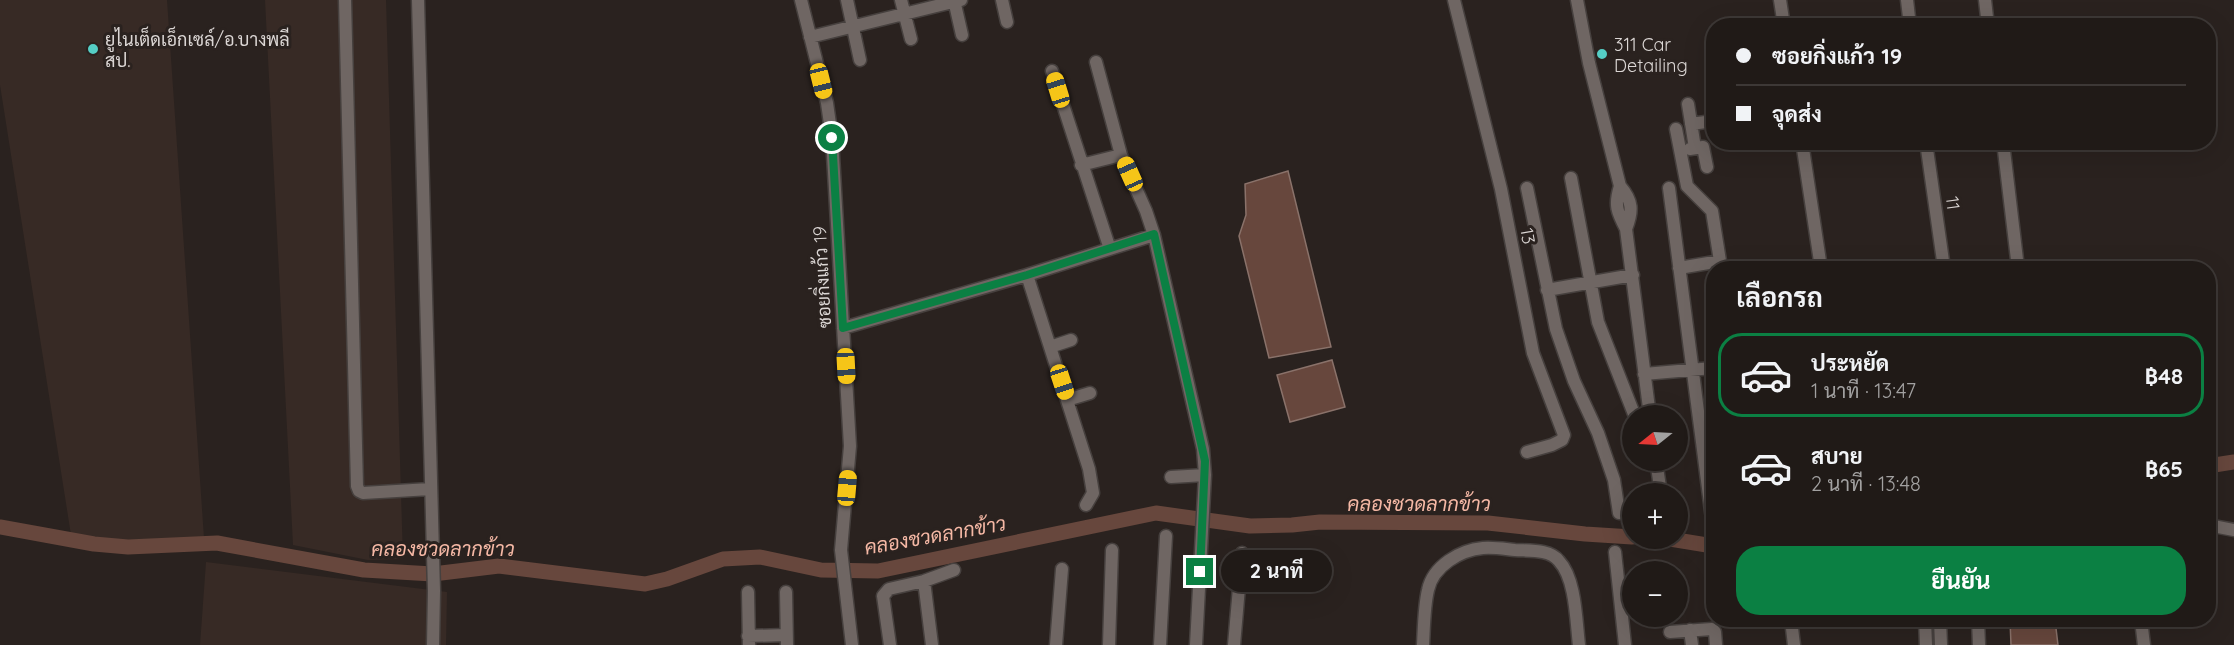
<!DOCTYPE html>
<html lang="th">
<meta charset="utf-8">
<style>
body{margin:0;font-family:Quicksand,Sarabun,sans-serif;background:#282320;color:#f1f3f6;height:100vh;display:flex;flex-direction:column;font-size:22px;white-space:nowrap}
*{box-sizing:border-box;margin:0}
p{font-size:20px;color:#a2a1a1}
.icon{flex:none;width:33px;height:33px;fill:none;stroke:currentColor;stroke-width:2;stroke-linecap:round;stroke-linejoin:round}
.map{position:relative;flex:1;overflow:hidden}
.side{position:absolute;left:1706px;top:261px;width:510px;height:366px;display:flex;flex-direction:column;background:#201a17;border-radius:24px;box-shadow:0 6px 24px #0002,0 0 0 2px #3d3836}
.side>*{flex:none}
.guide{position:absolute;left:1706px;top:18px;width:510px;height:132px;border-radius:24px;box-shadow:0 6px 24px #0002,0 0 0 2px #3d3836;display:grid;align-content:center;height:132px;padding:0 30px;background:#201a17}
.needle{width:39px;rotate:252deg}
.controls{position:absolute;left:1622px;top:405px;display:grid;gap:12px}
.controls a{display:grid;place-items:center;width:66px;height:66px;border-radius:50%;background:#201a17;box-shadow:0 6px 24px #0002,0 0 0 2px #3d3836;font-size:30px}
.end{position:absolute;width:27px;height:27px;margin:-14px;border:8px solid #0b8043;background:#fff;box-shadow:0 0 0 3px #fff}
.from{border-radius:50%}
.bubble{position:absolute;height:42px;border-radius:21px;background:#201a17;box-shadow:0 6px 24px #0002,0 0 0 2px #3d3836;font-size:20px;font-weight:700;line-height:42px;text-align:center}
.car{position:absolute;width:18px;height:36px;margin:-18px -9px;border-radius:8px;box-shadow:0 0 4px 2px #0007;background:linear-gradient(#f5c518 24%,#345 0 40%,#f5c518 0 76%,#345 0 86%,#f5c518 0)}
.guide b{display:flex;align-items:center;gap:21px;height:57px;font-size:22px}
.guide b+b{border-top:2px solid #3d3836}
.guide i{width:15px;height:15px;background:#f1f3f6}
ul{padding:0;list-style:none}
li{display:flex;align-items:center;gap:18px;height:84px;margin:0 12px 9px;padding:0 18px;border:3px solid transparent;border-radius:24px}
li div{flex:1}
li b{display:block;font-size:22px}
li em{font-style:normal;font-weight:700}
li.current{border-color:#0b8043}
li>.icon{width:54px;height:54px;stroke-width:1.5}
h2{padding:0 30px;font-size:27px;line-height:72px}
.cta{display:flex;gap:12px;margin-top:auto;padding:12px 30px}
.cta a{flex:1;height:69px;border-radius:24px;background:#0b8043;color:#fff;font-size:24px;font-weight:700;line-height:69px;text-align:center}
.map>svg:first-child{display:block}
.built{fill:#372a25}
.water{fill:#67473d;stroke:#8a726a;stroke-width:1.5}
.lines{fill:none;stroke-linecap:round;stroke-linejoin:round}
.river{stroke:#67473d;stroke-width:15}
.minor-casing{stroke:#46403e;stroke-width:15}
.minor{stroke:#6f6663;stroke-width:12}
.route{stroke:#0b8043;stroke-width:8}
.poi-dot{fill:#55cec5;stroke:#2a221f;stroke-width:2}
.labels{text-anchor:middle;dominant-baseline:central;stroke-width:6;stroke-linejoin:round;paint-order:stroke}
.poi-label{font-size:18px;fill:#dbd6d4;stroke:#2a221f;text-anchor:start}
.street-label{font-size:18px;fill:#dbd6d4;stroke:#2a221f}
.water-label{font-size:20px;font-style:italic;fill:#f5b8a5;stroke:#2a221f}
</style>
<div class="map">
<svg width="2234" height="645" viewBox="0 0 2234 645">
<rect width="100%" height="100%" fill="#2a221f"/>
<path class="built" d="M 0,0 L 167,0 L 204,538 L 120,540 L 71,535 L 0,85 Z
M 265,0 L 386,0 L 403,559 L 368,560 L 293,545 Z
M 206,562 L 447,592 L 446,645 L 200,645 Z"/>
<path class="water" d="M 1288,171 L 1331,347 L 1269,358 L 1239,236 L 1246,215 L 1245,184 Z
M 1332,360 L 1345,407 L 1290,422 L 1277,375 Z
M 2010,620 L 2055,620 L 2058,645 L 2011,645 Z"/>
<g class="lines">
<path class="river" d="M 2208,466 L 2234,462
M 0,527 L 94,544 L 128,547 L 217,543 L 364,570 L 433,574 L 499,566 L 645,584 L 667,579 L 723,559 L 760,557 L 821,570 L 878,571 L 1156,513 L 1250,526 L 1292,525 L 1320,522 L 1488,523 L 1585,534 L 1632,537
M 1664,538 L 1713,546"/>
<defs>
<path id="minor" d="M 345,0 L 357,486 L 359,491 L 363,493 L 430,489
M 418,0 L 434,591 L 433,645
M 801,0 L 827,103 L 832,138 L 850,446 L 841,550 L 852,645
M 847,0 L 860,60
M 901,0 L 911,39
M 954,0 L 962,35
M 1002,0 L 1007,22
M 1454,0 L 1501,189 L 1533,353 L 1564,435 L 1562,440 L 1552,445 L 1527,452
M 1577,0 L 1589,63 L 1620,186 C 1633,201 1633,211 1626,229
M 1780,0 L 1784,26
M 1907,0 L 1910,26
M 1985,0 L 1988,26
M 810,37 L 961,0
M 1096,62 L 1121,155 L 1146,211 L 1154,235 L 1203,449 L 1205,475 L 1196,645
M 1052,71 L 1108,243
M 1688,104 L 1695,148
M 1691,124 L 1713,121
M 1676,129 L 1687,186 L 1712,211 L 1720,261 L 1679,268
M 1802,142 L 1821,268
M 1926,142 L 1944,268
M 2003,142 L 2018,268
M 1690,149 L 1703,147 L 1707,167
M 1081,165 L 1121,155
M 1571,178 L 1598,322 L 1634,414
M 1620,186 C 1614,205 1617,212 1626,229 L 1650,416
M 1527,188 L 1556,329 L 1574,381 L 1598,433 L 1614,480 L 1619,513
M 1669,188 L 1712,519
M 1027,275 L 1089,469 L 1093,493 L 1086,505
M 1547,290 L 1633,275
M 843,328 L 1027,275 L 1154,235
M 1050,347 L 1071,340
M 1644,374 L 1713,368
M 1067,400 L 1090,393
M 1656,460 L 1661,494
M 1171,477 L 1205,475
M 2208,525 L 2234,530
M 1615,552 L 1625,645
M 924,581 L 932,645
M 748,592 L 749,645
M 786,592 L 787,645
M 1791,620 L 1794,645
M 1925,620 L 1926,645
M 1940,620 L 1941,645
M 1978,620 L 1979,645
M 2141,620 L 2144,645
M 1690,630 L 1692,645
M 1670,632 L 1712,629 L 1715,632 L 1716,645
M 748,636 L 786,635
M 890,645 L 883,596 L 889,589 L 924,581 L 954,570
M 1056,645 L 1062,569
M 1109,645 L 1112,550
M 1160,645 L 1166,536
M 1234,645 L 1242,553
M 1423,645 C 1424,627 1424,607 1428,590 C 1433,566 1460,550 1483,548 C 1493,547 1505,549 1515,550 C 1529,551 1550,549 1559,561 C 1576,579 1576,621 1579,645"/>
</defs>
<use href="#minor" class="minor-casing"/>
<use href="#minor" class="minor"/>
</g>
<g class="lines">
<path class="route" d="M 832,138 L 843,328 L 1027,275 L 1154,234 L 1205,461 L 1200,572"/>
</g>
<g class="poi-dot">
<circle cx="93" cy="49" r="6"/>
<circle cx="1602" cy="54" r="6"/>
</g>
<g class="labels">
<g class="poi-label">
<text x="105" y="39">ยูไนเต็ดเอ็กเซล์/อ.บางพลี<tspan x="105" dy="21">สป.</tspan></text>
<text x="1614" y="44">311 Car<tspan x="1614" dy="21">Detailing</tspan></text>
</g>
<g class="street-label">
<text transform="translate(1953 203) rotate(82)">11</text>
<text transform="translate(1528 236) rotate(80)">13</text>
<text transform="translate(822 277) rotate(-93)">ซอยกิ่งแก้ว 19</text>
</g>
<g class="water-label">
<text x="1419" y="503">คลองชวดลากข้าว</text>
<text transform="translate(935 535) rotate(-10)">คลองชวดลากข้าว</text>
<text x="443" y="548">คลองชวดลากข้าว</text>
</g>
</g>
</svg>
<div class="controls">
<a><svg class="needle" viewBox="-14 -14 28 28"><path d="M0-13l5 13h-10z" fill="#e53935"/><path d="M0 13l5-13h-10z" fill="#a2a1a1"/></svg></a>
<a>+</a>
<a>−</a>
</div>
<i class="end from" style="left:832px;top:138px"></i>
<i class="end" style="left:1200px;top:572px"></i>
<div class="bubble" style="left:1221px;top:550px;width:111px">2 นาที</div>
<i class="car" style="left:821px;top:81px;rotate:166deg"></i>
<i class="car" style="left:1058px;top:90px;rotate:343deg"></i>
<i class="car" style="left:1130px;top:174px;rotate:336deg"></i>
<i class="car" style="left:846px;top:366px;rotate:177deg"></i>
<i class="car" style="left:1062px;top:382px;rotate:162deg"></i>
<i class="car" style="left:847px;top:488px;rotate:5deg"></i>
<div class="guide">
<b><i class="from"></i>ซอยกิ่งแก้ว 19</b>
<b><i></i>จุดส่ง</b>
</div>
<section class="side">
<h2>เลือกรถ</h2>
<ul>
<li class="current"><svg class="icon" aria-label="car" viewBox="0 0 24 24"><path d="M5 17H2v-5l4-1 3-4h7l3 4 3 1v5h-3M9 17h6M6 11h13"/><circle cx="7" cy="17" r="2"/><circle cx="17" cy="17" r="2"/></svg><div><b>ประหยัด</b><p>1 นาที · 13:47</p></div><em>฿48</em></li>
<li><svg class="icon" aria-label="car" viewBox="0 0 24 24"><path d="M5 17H2v-5l4-1 3-4h7l3 4 3 1v5h-3M9 17h6M6 11h13"/><circle cx="7" cy="17" r="2"/><circle cx="17" cy="17" r="2"/></svg><div><b>สบาย</b><p>2 นาที · 13:48</p></div><em>฿65</em></li>
</ul>
<div class="cta"><a>ยืนยัน</a></div>
</section>
</div>
